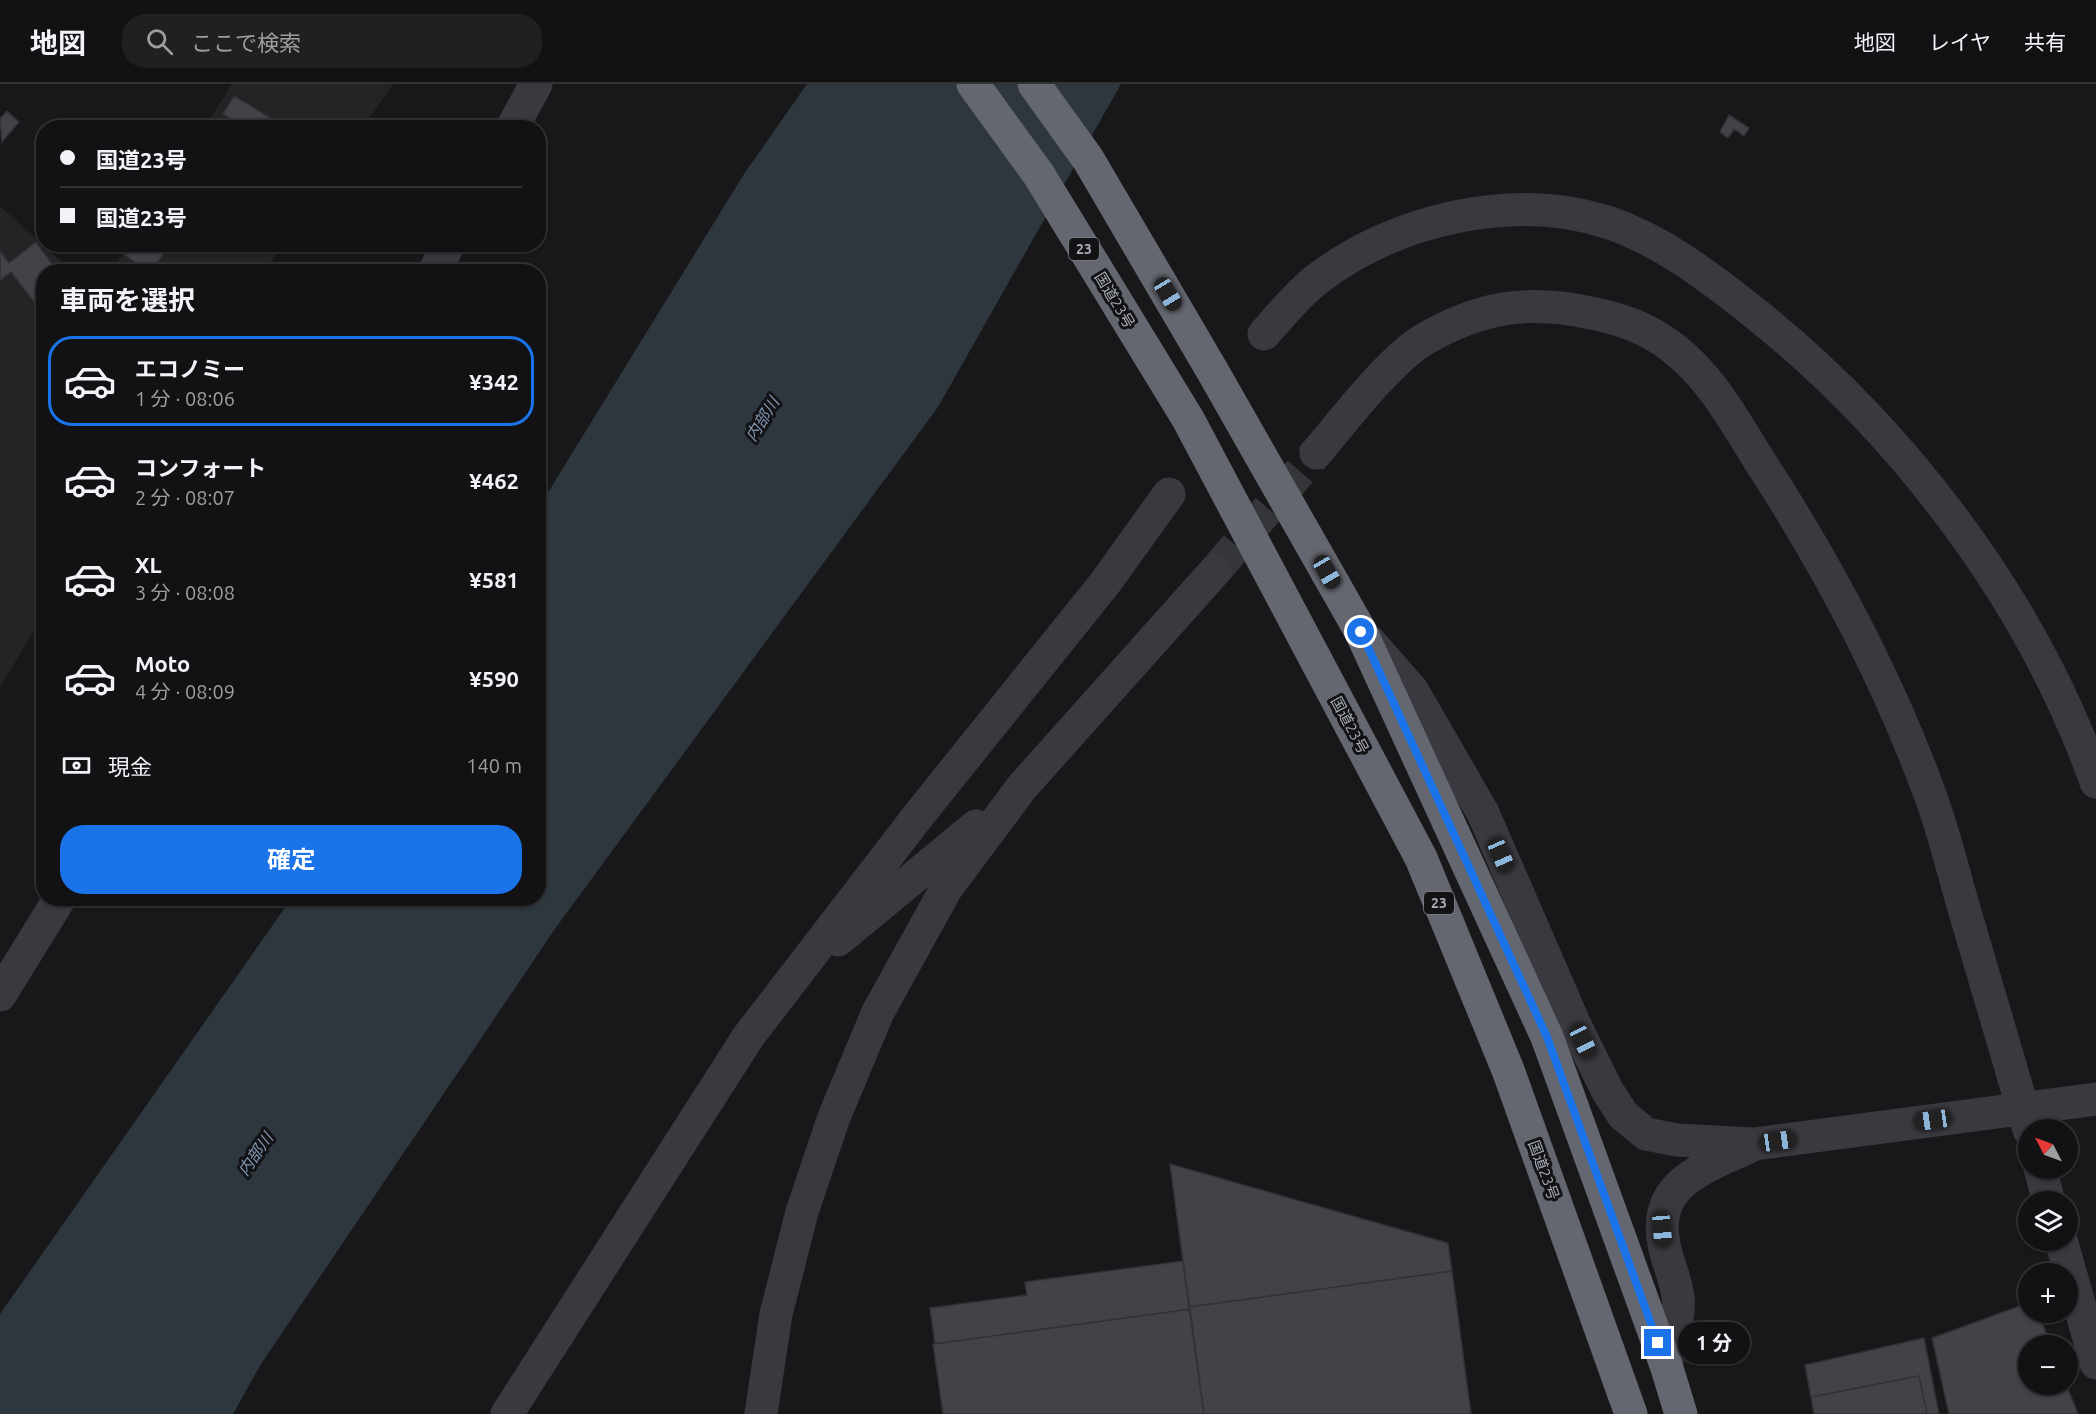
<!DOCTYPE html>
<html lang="ja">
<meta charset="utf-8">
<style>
body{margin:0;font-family:Ubuntu,"Noto Sans JP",sans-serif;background:#1f2022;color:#f1f3f6;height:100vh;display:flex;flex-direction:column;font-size:22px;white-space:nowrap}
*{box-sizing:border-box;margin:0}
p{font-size:20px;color:#9c9ea0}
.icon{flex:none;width:33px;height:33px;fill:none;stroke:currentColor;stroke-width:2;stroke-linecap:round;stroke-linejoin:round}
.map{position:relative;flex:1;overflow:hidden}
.details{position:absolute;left:36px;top:180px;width:510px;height:642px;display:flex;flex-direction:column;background:#121214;border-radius:24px;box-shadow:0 2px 4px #0004,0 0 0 2px #313234}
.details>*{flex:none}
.guide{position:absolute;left:36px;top:36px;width:510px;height:132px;border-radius:24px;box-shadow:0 2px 4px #0004,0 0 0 2px #313234;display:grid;align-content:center;height:132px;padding:0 24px;background:#121214}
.needle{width:39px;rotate:312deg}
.tools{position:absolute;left:2018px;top:1035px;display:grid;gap:12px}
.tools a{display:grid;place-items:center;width:60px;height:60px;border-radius:50%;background:#121214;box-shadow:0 2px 4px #0004,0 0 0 2px #313234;font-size:30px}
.end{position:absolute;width:27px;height:27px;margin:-14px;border:8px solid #1a73e8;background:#fff;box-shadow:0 0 0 3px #fff}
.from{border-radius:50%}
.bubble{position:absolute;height:42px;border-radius:21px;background:#121214;box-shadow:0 2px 4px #0004,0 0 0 2px #313234;font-size:20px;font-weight:700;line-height:42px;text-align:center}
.car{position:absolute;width:18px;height:36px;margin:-18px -9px;border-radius:8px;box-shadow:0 0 4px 2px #0007;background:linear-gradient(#222 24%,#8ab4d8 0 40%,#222 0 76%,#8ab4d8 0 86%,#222 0)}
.guide b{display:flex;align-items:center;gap:21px;height:57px;font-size:22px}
.guide b+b{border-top:2px solid #313234}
.guide i{width:15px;height:15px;background:#f1f3f6}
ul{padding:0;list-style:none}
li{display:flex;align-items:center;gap:18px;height:90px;margin:0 12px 9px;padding:0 12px;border:3px solid transparent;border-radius:24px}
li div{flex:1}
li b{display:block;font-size:22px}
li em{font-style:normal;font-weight:700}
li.active{border-color:#1a73e8}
li>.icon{width:54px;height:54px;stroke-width:1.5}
h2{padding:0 24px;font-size:27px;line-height:72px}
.pay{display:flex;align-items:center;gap:15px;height:66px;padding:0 24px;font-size:22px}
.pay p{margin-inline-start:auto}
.action{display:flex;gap:12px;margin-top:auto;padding:12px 24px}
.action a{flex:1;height:69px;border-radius:24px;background:#1a73e8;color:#fff;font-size:24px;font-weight:700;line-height:69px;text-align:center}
header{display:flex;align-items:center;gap:36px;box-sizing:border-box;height:84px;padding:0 30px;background:#121214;border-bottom:2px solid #313234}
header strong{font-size:28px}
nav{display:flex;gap:33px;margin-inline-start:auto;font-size:21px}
.search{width:420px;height:54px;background:#1f2022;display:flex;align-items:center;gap:15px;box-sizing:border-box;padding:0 21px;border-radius:24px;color:#9c9ea0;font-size:22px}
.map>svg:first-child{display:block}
.built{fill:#242427}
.water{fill:#2e363e}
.building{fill:#424347;stroke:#323236;stroke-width:1.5}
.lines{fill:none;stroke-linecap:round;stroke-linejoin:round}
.minor-tunnel{stroke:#35363a;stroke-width:33;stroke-dasharray:33 16;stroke-linecap:butt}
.minor{stroke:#39393f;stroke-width:33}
.highway{stroke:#656770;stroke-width:33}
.route{stroke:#1a73e8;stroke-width:8}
.labels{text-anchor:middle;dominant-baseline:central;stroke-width:6;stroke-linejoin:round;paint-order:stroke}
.shield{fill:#131315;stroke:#7d8088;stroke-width:1.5}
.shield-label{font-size:14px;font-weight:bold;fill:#aaaeba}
.street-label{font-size:15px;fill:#aaaeba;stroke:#131315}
.water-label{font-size:16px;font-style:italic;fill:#8198b5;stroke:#131315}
</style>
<header>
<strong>地図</strong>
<div class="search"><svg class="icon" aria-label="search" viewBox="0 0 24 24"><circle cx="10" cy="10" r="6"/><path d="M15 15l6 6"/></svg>ここで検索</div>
<nav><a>地図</a><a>レイヤ</a><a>共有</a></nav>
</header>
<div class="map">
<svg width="2096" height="1330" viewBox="0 0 2096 1330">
<rect width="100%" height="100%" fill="#18181a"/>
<path class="built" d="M 232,0 L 393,0 L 363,43 L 204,44 Z
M 0,122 L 72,187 L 44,188 L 43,532 L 0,603 Z
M 129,161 L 282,161 L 264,187 L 111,188 Z"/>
<path class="water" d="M 807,0 L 1121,0 L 938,323 L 557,842 L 261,1280 L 233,1330 L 0,1330 L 0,1230 L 291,815 L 538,814 L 539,423 L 744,90 Z"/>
<path class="building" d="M 234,12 L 269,33 L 262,44 L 245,44 L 223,30 Z
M 7,27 L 19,38 L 2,58 L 0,35 Z
M 1729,31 L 1749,44 L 1744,52 L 1734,45 L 1728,54 L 1720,48 Z
M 221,36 L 234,44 L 216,44 Z
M 36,158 L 58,188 L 44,188 L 44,219 L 38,223 L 11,188 L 0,196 L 0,167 L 9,179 Z
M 132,160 L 164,160 L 168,163 L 151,188 L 149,188 L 125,171 Z
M 121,179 L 135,188 L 116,188 Z
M 44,487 L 44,508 L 34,502 Z
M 1170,1080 L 1448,1159 L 1452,1187 L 1189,1223 Z
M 1183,1177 L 1190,1225 L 935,1260 L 930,1224 L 1027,1211 L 1025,1198 Z
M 1452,1187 L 1471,1330 L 1204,1330 L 1189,1223 Z
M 2028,1219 L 2028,1228 L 2038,1228 L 2051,1262 L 2028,1262 L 2028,1300 L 2066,1300 L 2078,1330 L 1949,1330 L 1932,1254 Z
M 1190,1225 L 1204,1330 L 943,1330 L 933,1260 Z
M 1924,1254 L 1939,1330 L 1927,1330 L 1919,1292 L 1811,1313 L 1805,1281 Z
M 1919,1292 L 1927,1330 L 1814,1330 L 1811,1313 Z"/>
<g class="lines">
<path class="minor-tunnel" d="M 1215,487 L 1316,369"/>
<path class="minor" d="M 512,44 L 536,0
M 434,188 L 449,160
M 1264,250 C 1281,231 1297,211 1316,196 C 1395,135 1514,107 1610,139 C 1659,156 1701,187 1742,219 C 1897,339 2030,512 2096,698
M 1316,369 C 1344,336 1388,278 1423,256 C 1479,223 1528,215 1591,229 C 1621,235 1648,244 1673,264 C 1714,295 1738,344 1766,387 C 1833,491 1890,600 1932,716 C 1945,752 1954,791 1965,828 C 1986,900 2008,973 2029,1046
M 1370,558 L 1412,606 L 1483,729 L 1575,941 L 1607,1006 L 1623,1031 L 1646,1050 L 1677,1056 L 1755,1060 L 2096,1015
M 838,856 L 976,742
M 0,911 L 60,814
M 2040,1084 L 2049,1118
M 2061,1156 L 2096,1279
M 1666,1281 C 1670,1263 1681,1230 1678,1213 C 1676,1195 1667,1178 1664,1160 C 1652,1098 1705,1084 1751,1062
M 507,1330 L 748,953 L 918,732 L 1105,499 L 1169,410
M 761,1330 L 776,1230 L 802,1128 L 834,1033 L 878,928 L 946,805 L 1022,703 L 1215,487"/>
<path class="highway" d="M 973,0 L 1039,91 L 1188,335 L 1421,774 L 1508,986 L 1631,1330
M 1034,0 L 1088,75 L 1213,288 L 1361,548 L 1547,953 L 1666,1281 L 1681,1330"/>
</g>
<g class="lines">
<path class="route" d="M 1361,548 L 1547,953 L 1658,1259"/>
</g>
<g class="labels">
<g class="shield">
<rect x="1069" y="154" width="30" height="22" rx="4.5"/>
<rect x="1424" y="808" width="30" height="22" rx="4.5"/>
</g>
<g class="shield-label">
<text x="1084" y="165">23</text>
<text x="1439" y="819">23</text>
</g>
<g class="street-label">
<text transform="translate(1115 216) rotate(59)">国道23号</text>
<text transform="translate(1350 641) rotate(62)">国道23号</text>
<text transform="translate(1544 1086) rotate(70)">国道23号</text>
</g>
<g class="water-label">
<text transform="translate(762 335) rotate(-58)">内部川</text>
<text transform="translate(255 1070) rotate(-55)">内部川</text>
</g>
</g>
</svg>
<div class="tools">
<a><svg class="needle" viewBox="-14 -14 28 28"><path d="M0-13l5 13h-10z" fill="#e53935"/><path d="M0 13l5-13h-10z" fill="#9c9ea0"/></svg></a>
<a><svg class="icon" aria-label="layers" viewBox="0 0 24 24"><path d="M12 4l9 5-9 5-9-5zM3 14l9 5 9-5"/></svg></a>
<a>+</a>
<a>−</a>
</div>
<i class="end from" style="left:1361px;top:548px"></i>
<i class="end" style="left:1658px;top:1259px"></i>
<div class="bubble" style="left:1678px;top:1238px;width:72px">1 分</div>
<i class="car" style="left:1168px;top:210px;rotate:149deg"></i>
<i class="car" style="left:1327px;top:488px;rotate:150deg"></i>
<i class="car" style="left:1501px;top:771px;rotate:156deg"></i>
<i class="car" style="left:1583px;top:957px;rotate:154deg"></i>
<i class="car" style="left:1933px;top:1036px;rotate:262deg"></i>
<i class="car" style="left:1778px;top:1057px;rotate:82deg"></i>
<i class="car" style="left:1662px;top:1145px;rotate:175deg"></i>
<div class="guide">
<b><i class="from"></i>国道23号</b>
<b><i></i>国道23号</b>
</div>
<section class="details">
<h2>車両を選択</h2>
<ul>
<li class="active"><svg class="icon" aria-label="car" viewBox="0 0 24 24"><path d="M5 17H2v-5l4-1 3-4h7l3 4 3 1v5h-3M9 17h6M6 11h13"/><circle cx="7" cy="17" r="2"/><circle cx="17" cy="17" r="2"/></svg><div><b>エコノミー</b><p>1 分 · 08:06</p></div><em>¥342</em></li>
<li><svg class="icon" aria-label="car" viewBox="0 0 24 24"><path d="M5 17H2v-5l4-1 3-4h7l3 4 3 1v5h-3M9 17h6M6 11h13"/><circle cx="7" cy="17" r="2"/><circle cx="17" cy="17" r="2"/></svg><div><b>コンフォート</b><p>2 分 · 08:07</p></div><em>¥462</em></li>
<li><svg class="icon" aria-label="car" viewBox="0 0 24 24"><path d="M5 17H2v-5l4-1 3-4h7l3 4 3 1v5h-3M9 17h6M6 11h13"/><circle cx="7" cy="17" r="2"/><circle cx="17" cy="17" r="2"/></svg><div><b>XL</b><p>3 分 · 08:08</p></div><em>¥581</em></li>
<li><svg class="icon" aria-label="car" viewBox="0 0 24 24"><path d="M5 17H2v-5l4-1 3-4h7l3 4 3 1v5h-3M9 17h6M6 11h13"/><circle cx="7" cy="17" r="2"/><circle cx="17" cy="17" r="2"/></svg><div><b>Moto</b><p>4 分 · 08:09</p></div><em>¥590</em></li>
</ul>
<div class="pay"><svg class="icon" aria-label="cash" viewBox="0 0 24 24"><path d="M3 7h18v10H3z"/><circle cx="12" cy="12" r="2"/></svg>現金<p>140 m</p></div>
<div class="action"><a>確定</a></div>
</section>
</div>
